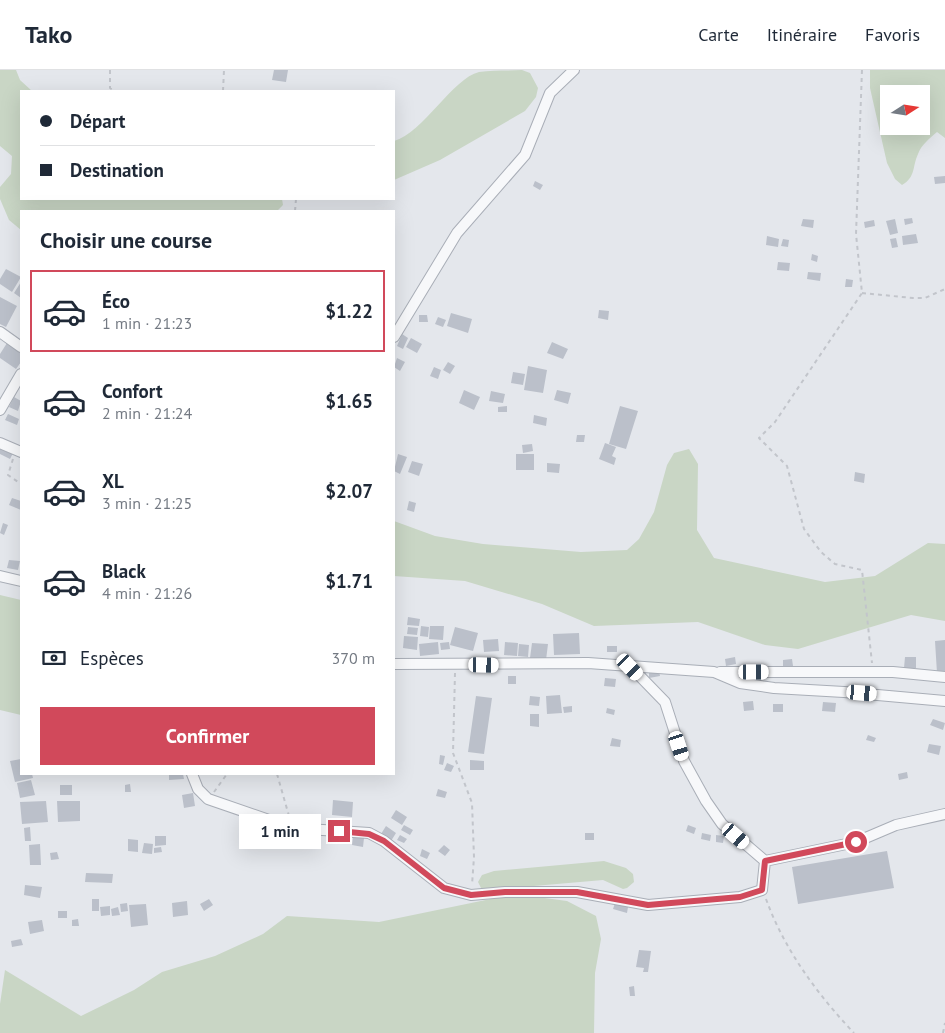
<!DOCTYPE html>
<html lang="fr">
<meta charset="utf-8">
<style>
body{margin:0;font-family:"PT Sans",sans-serif;background:#f6f6f7;color:#1f2937;height:100vh;display:flex;flex-direction:column;font-size:19px;white-space:nowrap}
*{box-sizing:border-box;margin:0}
p{font-size:16px;color:#747a83}
.icon{flex:none;width:28px;height:28px;fill:none;stroke:currentColor;stroke-width:2;stroke-linecap:round;stroke-linejoin:round}
.map{position:relative;flex:1;overflow:hidden}
.panel{position:absolute;left:20px;top:140px;width:375px;height:565px;display:flex;flex-direction:column;background:#fff;border-radius:0px;box-shadow:0 5px 20px #0002}
.panel>*{flex:none}
.guide{position:absolute;left:20px;top:20px;width:375px;height:110px;border-radius:0px;box-shadow:0 5px 20px #0002;display:grid;align-content:center;height:110px;padding:0 20px;background:#fff}
.needle{width:32px;rotate:78deg}
.tools{position:absolute;left:880px;top:15px;display:grid;gap:10px}
.tools a{display:grid;place-items:center;width:50px;height:50px;border-radius:0px;background:#fff;box-shadow:0 5px 20px #0002;font-size:25px}
.end{position:absolute;width:22px;height:22px;margin:-11px;border:6px solid #d1495b;background:#fff;box-shadow:0 0 0 2px #fff}
.from{border-radius:50%}
.bubble{position:absolute;height:35px;border-radius:0px;background:#fff;box-shadow:0 5px 20px #0002;font-size:16px;font-weight:800;line-height:35px;text-align:center}
.car{position:absolute;width:15px;height:30px;margin:-15px -8px;border-radius:6px;box-shadow:0 0 4px 1px #0007;background:linear-gradient(#fff 24%,#345 0 40%,#fff 0 76%,#345 0 86%,#fff 0)}
.guide b{display:flex;align-items:center;gap:18px;height:48px;font-size:19px}
.guide b+b{border-top:1px solid #e0e1e3}
.guide i{width:12px;height:12px;background:#1f2937}
ul{padding:0;list-style:none}
li{display:flex;align-items:center;gap:15px;height:82px;margin:0 10px 8px;padding:0 10px;border:2px solid transparent;border-radius:0px}
li div{flex:1}
li b{display:block;font-size:19px}
li em{font-style:normal;font-weight:800}
li.on{border-color:#d1495b}
li>.icon{width:45px;height:45px;stroke-width:1.5}
h2{padding:0 20px;font-size:22px;line-height:60px}
.pay{display:flex;align-items:center;gap:12px;height:55px;padding:0 20px;font-size:19px}
.pay p{margin-inline-start:auto}
.button{display:flex;gap:10px;margin-top:auto;padding:10px 20px}
.button a{flex:1;height:58px;border-radius:0px;background:#d1495b;color:#fff;font-size:20px;font-weight:800;line-height:58px;text-align:center}
header{display:flex;align-items:center;gap:30px;box-sizing:border-box;height:70px;padding:0 25px;background:#fff;border-bottom:1px solid #e0e1e3}
header strong{font-size:24px}
nav{display:flex;gap:28px;margin-inline-start:auto;font-size:18px}
.map>svg:first-child{display:block}
.green{fill:#c9d6c5;fill-rule:evenodd}
.building{fill:#bbc0ca}
.lines{fill:none;stroke-linecap:round;stroke-linejoin:round}
.street-casing{stroke:#a9aeb7;stroke-width:12}
.path{stroke:#c2c5cb;stroke-width:2;stroke-dasharray:4 4;stroke-linecap:butt}
.street{stroke:#f7f8fa;stroke-width:10}
.route{stroke:#d1495b;stroke-width:6}
</style>
<header>
<strong>Tako</strong>
<nav><a>Carte</a><a>Itinéraire</a><a>Favoris</a></nav>
</header>
<div class="map">
<svg width="945" height="963" viewBox="0 0 945 963">
<rect width="100%" height="100%" fill="#e4e7ec"/>
<path class="green" d="M 0,0 L 16,0 L 20,10 L 32,21 L 21,21 L 21,129 L 282,129 L 283,135 L 277,141 L 21,141 L 21,160 L 9,150 L 0,129 L 0,117 L 11,104 L 12,86 L 0,76 Z
M 522,0 L 530,3 L 538,18 L 536,27 L 525,41 L 440,90 L 394,110 L 394,71 C 423,63 453,8 479,2 C 492,0 508,1 522,0 Z
M 870,0 L 945,0 L 945,68 L 937,62 C 930,68 921,75 918,84 C 912,97 916,107 902,115 L 895,109 L 887,93 L 870,18 ZM 889,24 L 921,24 L 921,56 L 889,56 Z
M 689,379 L 698,394 L 697,460 L 714,488 L 825,512 L 875,506 L 928,473 L 945,474 L 945,551 L 911,545 L 798,579 L 765,575 L 698,552 L 594,556 L 542,534 L 465,511 L 394,506 L 394,451 L 435,466 L 483,474 L 581,482 L 627,480 L 639,469 L 654,442 L 667,395 L 674,383 Z
M 0,525 L 21,530 L 21,645 L 0,640 Z
M 604,791 L 626,798 L 633,804 L 634,812 L 627,818 L 623,819 L 603,810 L 487,820 L 482,820 L 478,812 L 482,805 L 494,801 Z
M 515,824 L 567,831 L 596,846 L 601,869 L 595,903 L 594,963 L 0,963 L 0,934 L 5,900 L 81,946 L 134,920 L 162,902 L 215,886 L 263,864 L 287,846 L 379,852 Z"/>
<path class="building" d="M 274,0 L 288,0 L 286,12 L 272,10 Z
M 945,106 L 945,113 L 935,114 L 934,107 Z
M 535,111 L 543,115 L 540,120 L 533,116 Z
M 912,148 L 913,153 L 905,155 L 904,149 Z
M 803,149 L 814,150 L 813,158 L 801,156 Z
M 895,149 L 898,163 L 890,165 L 886,151 Z
M 874,150 L 875,156 L 865,158 L 864,152 Z
M 916,164 L 918,173 L 903,175 L 902,166 Z
M 767,166 L 779,169 L 778,177 L 766,175 Z
M 896,168 L 898,177 L 892,178 L 890,169 Z
M 783,169 L 789,170 L 788,177 L 781,176 Z
M 812,184 L 818,186 L 817,192 L 811,190 Z
M 778,192 L 790,193 L 789,201 L 777,200 Z
M 6,199 L 21,207 L 12,222 L 0,214 L 0,209 Z
M 808,202 L 821,203 L 820,211 L 807,209 Z
M 846,209 L 853,210 L 852,217 L 845,217 Z
M 21,212 L 21,228 L 14,223 Z
M 0,227 L 17,236 L 6,257 L 0,254 Z
M 599,240 L 609,241 L 608,250 L 598,248 Z
M 451,243 L 472,249 L 468,263 L 447,256 Z
M 419,245 L 427,245 L 428,252 L 419,252 Z
M 438,247 L 446,250 L 443,257 L 435,254 Z
M 402,264 L 408,268 L 403,279 L 397,276 Z
M 411,268 L 422,274 L 417,283 L 406,277 Z
M 552,272 L 568,279 L 563,289 L 547,283 Z
M 7,273 L 21,283 L 21,292 L 16,299 L 0,288 L 0,284 Z
M 397,288 L 405,292 L 400,301 L 394,297 Z
M 448,292 L 455,296 L 450,304 L 443,300 Z
M 528,296 L 547,300 L 543,323 L 524,320 Z
M 434,297 L 441,300 L 438,309 L 430,306 Z
M 513,302 L 525,304 L 523,315 L 511,313 Z
M 464,320 L 480,327 L 474,340 L 459,333 Z
M 557,320 L 571,323 L 568,334 L 554,330 Z
M 491,321 L 505,324 L 503,333 L 489,331 Z
M 14,327 L 21,331 L 18,341 L 9,337 Z
M 507,336 L 507,342 L 498,342 L 498,337 Z
M 620,336 L 638,341 L 626,379 L 609,374 Z
M 8,344 L 19,349 L 17,355 L 5,350 Z
M 534,345 L 547,348 L 546,356 L 533,353 Z
M 577,365 L 585,365 L 584,372 L 576,372 Z
M 605,373 L 616,377 L 612,386 L 616,388 L 614,395 L 599,389 Z
M 532,374 L 533,381 L 523,383 L 522,375 Z
M 0,376 L 13,383 L 10,389 L 0,384 Z
M 398,384 L 407,387 L 400,404 L 394,401 Z
M 516,384 L 534,384 L 534,400 L 516,400 Z
M 412,391 L 423,394 L 419,406 L 408,402 Z
M 547,393 L 560,394 L 559,403 L 547,402 Z
M 855,402 L 865,404 L 864,413 L 854,411 Z
M 12,428 L 21,431 L 21,440 L 9,435 Z
M 409,431 L 416,433 L 414,442 L 407,440 Z
M 3,453 L 8,455 L 4,465 L 0,463 Z
M 9,490 L 20,491 L 18,500 L 7,498 Z
M 408,547 L 420,549 L 419,556 L 407,555 Z
M 421,556 L 429,557 L 428,567 L 420,566 Z
M 430,556 L 444,556 L 443,570 L 429,569 Z
M 408,557 L 418,558 L 417,565 L 407,564 Z
M 455,557 L 478,563 L 473,581 L 450,575 Z
M 579,563 L 580,584 L 554,585 L 553,564 Z
M 404,566 L 418,567 L 417,580 L 403,578 Z
M 498,569 L 499,581 L 484,582 L 483,570 Z
M 945,570 L 945,603 L 937,603 L 935,571 Z
M 438,572 L 439,584 L 420,586 L 419,574 Z
M 449,572 L 450,579 L 441,580 L 440,573 Z
M 505,572 L 518,573 L 517,586 L 504,585 Z
M 532,573 L 548,574 L 546,590 L 530,588 Z
M 519,574 L 529,575 L 528,587 L 518,586 Z
M 607,576 L 617,576 L 617,582 L 607,582 Z
M 735,587 L 736,594 L 726,596 L 725,589 Z
M 905,587 L 916,587 L 916,598 L 904,598 Z
M 792,589 L 793,596 L 783,598 L 783,590 Z
M 659,601 L 660,606 L 649,608 L 649,603 Z
M 508,606 L 516,606 L 516,614 L 508,614 Z
M 605,608 L 616,609 L 615,617 L 604,616 Z
M 560,625 L 562,643 L 547,644 L 546,626 Z
M 476,626 L 492,628 L 484,684 L 468,682 Z
M 530,626 L 540,627 L 539,636 L 529,635 Z
M 753,631 L 754,640 L 744,641 L 743,632 Z
M 823,632 L 836,633 L 835,642 L 822,641 Z
M 773,634 L 783,634 L 783,642 L 773,642 Z
M 572,636 L 572,642 L 564,643 L 563,637 Z
M 607,638 L 615,640 L 614,645 L 606,643 Z
M 530,644 L 539,644 L 539,657 L 530,656 Z
M 933,649 L 945,653 L 943,660 L 930,655 Z
M 868,665 L 876,668 L 874,672 L 866,670 Z
M 612,668 L 621,670 L 620,677 L 610,676 Z
M 929,674 L 941,676 L 939,685 L 927,682 Z
M 440,685 L 445,686 L 443,695 L 439,694 Z
M 21,689 L 21,704 L 32,704 L 33,708 L 15,712 L 10,691 Z
M 470,690 L 484,691 L 484,700 L 470,700 Z
M 447,693 L 454,696 L 451,702 L 444,700 Z
M 907,702 L 908,708 L 899,710 L 898,704 Z
M 169,704 L 183,704 L 184,709 L 169,710 Z
M 31,710 L 35,725 L 20,728 L 17,713 Z
M 130,714 L 131,722 L 125,722 L 125,715 Z
M 60,715 L 72,715 L 72,725 L 60,725 Z
M 438,719 L 447,722 L 445,728 L 436,726 Z
M 193,723 L 195,736 L 184,738 L 182,725 Z
M 333,730 L 353,732 L 352,747 L 332,745 Z
M 46,731 L 48,752 L 22,754 L 20,732 Z
M 57,731 L 80,731 L 80,751 L 58,752 Z
M 396,740 L 407,747 L 402,755 L 391,748 Z
M 404,755 L 413,760 L 410,765 L 401,760 Z
M 688,755 L 696,758 L 694,764 L 686,761 Z
M 386,756 L 396,763 L 391,771 L 381,764 Z
M 30,757 L 31,771 L 25,771 L 24,758 Z
M 248,761 L 250,772 L 241,774 L 239,762 Z
M 585,763 L 594,763 L 594,770 L 585,770 Z
M 702,763 L 711,765 L 710,771 L 701,769 Z
M 400,765 L 407,769 L 404,773 L 397,770 Z
M 716,765 L 724,766 L 723,773 L 716,772 Z
M 155,766 L 166,766 L 166,775 L 155,776 Z
M 353,767 L 364,768 L 363,777 L 352,775 Z
M 128,769 L 138,770 L 138,782 L 128,781 Z
M 144,773 L 153,774 L 152,784 L 142,783 Z
M 40,774 L 41,795 L 30,795 L 29,775 Z
M 444,775 L 450,780 L 445,786 L 438,781 Z
M 161,777 L 162,782 L 154,783 L 154,778 Z
M 422,779 L 430,783 L 427,789 L 420,786 Z
M 887,781 L 894,818 L 798,834 L 792,797 Z
M 57,782 L 59,789 L 51,790 L 50,783 Z
M 86,803 L 113,804 L 112,813 L 85,812 Z
M 25,815 L 42,817 L 40,828 L 24,825 Z
M 92,829 L 99,829 L 99,841 L 92,841 Z
M 209,829 L 213,835 L 204,841 L 200,834 Z
M 187,831 L 188,845 L 173,847 L 172,833 Z
M 127,833 L 128,841 L 121,842 L 120,834 Z
M 615,833 L 628,837 L 627,843 L 613,839 Z
M 146,834 L 148,855 L 131,857 L 129,835 Z
M 110,836 L 110,845 L 101,846 L 100,837 Z
M 118,837 L 120,845 L 112,846 L 111,839 Z
M 58,841 L 67,841 L 67,848 L 58,848 Z
M 78,849 L 79,856 L 72,856 L 72,850 Z
M 42,850 L 44,861 L 30,864 L 28,852 Z
M 21,869 L 23,875 L 12,877 L 11,871 Z
M 639,880 L 651,881 L 648,902 L 643,902 L 644,898 L 636,897 Z
M 634,916 L 635,926 L 630,926 L 629,917 Z"/>
<g class="lines">
<defs>
<path id="street" d="M 0,262 L 21,277
M 394,267 L 457,163 L 525,85 L 550,23 L 574,0
M 0,340 L 21,304
M 0,373 L 21,382
M 0,506 L 21,511
M 394,594 L 588,593 L 714,602 L 740,613 L 774,618 L 844,622 L 945,631
M 631,597 L 665,632 L 684,691 L 706,731 L 722,754 L 765,791
M 720,602 L 893,602 L 945,607
M 192,704 L 198,719 L 208,729 L 292,758 L 369,763 L 384,771 L 444,818 L 471,825 L 505,822 L 577,822 L 648,835 L 740,827 L 762,820 L 765,791
M 765,791 L 856,772 L 896,755 L 945,744"/>
</defs>
<use href="#street" class="street-casing"/>
<path class="path" d="M 110,0 L 110,18 L 115,21
M 862,0 L 856,164 L 862,223 L 775,352 L 759,368 L 787,396 L 804,459 L 821,482 L 835,494 L 862,500 L 872,593
M 223,21 L 224,0
M 295,141 L 296,129
M 862,223 L 913,228 L 925,228 L 945,219
M 13,389 L 8,405 L 21,414
M 455,603 L 453,683 L 472,733 L 474,787 L 472,815
M 277,704 L 289,746
M 214,722 L 227,704
M 766,829 C 784,879 817,924 854,963
M 943,963 L 945,953"/>
<use href="#street" class="street"/>
</g>
<g class="lines">
<path class="route" d="M 339,761 L 369,764 L 384,771 L 444,818 L 471,825 L 505,822 L 577,822 L 648,835 L 740,827 L 762,820 L 765,791 L 856,772"/>
</g>
</svg>
<div class="tools">
<a><svg class="needle" viewBox="-14 -14 28 28"><path d="M0-13l5 13h-10z" fill="#e53935"/><path d="M0 13l5-13h-10z" fill="#747a83"/></svg></a>
</div>
<i class="end from" style="left:856px;top:772px"></i>
<i class="end" style="left:339px;top:761px"></i>
<div class="bubble" style="left:239px;top:744px;width:82px">1 min</div>
<i class="car" style="left:484px;top:595px;rotate:91deg"></i>
<i class="car" style="left:630px;top:597px;rotate:136deg"></i>
<i class="car" style="left:754px;top:602px;rotate:90deg"></i>
<i class="car" style="left:862px;top:623px;rotate:95deg"></i>
<i class="car" style="left:679px;top:676px;rotate:162deg"></i>
<i class="car" style="left:736px;top:766px;rotate:131deg"></i>
<div class="guide">
<b><i class="from"></i>Départ</b>
<b><i></i>Destination</b>
</div>
<section class="panel">
<h2>Choisir une course</h2>
<ul>
<li class="on"><svg class="icon" aria-label="car" viewBox="0 0 24 24"><path d="M5 17H2v-5l4-1 3-4h7l3 4 3 1v5h-3M9 17h6M6 11h13"/><circle cx="7" cy="17" r="2"/><circle cx="17" cy="17" r="2"/></svg><div><b>Éco</b><p>1 min · 21:23</p></div><em>$1.22</em></li>
<li><svg class="icon" aria-label="car" viewBox="0 0 24 24"><path d="M5 17H2v-5l4-1 3-4h7l3 4 3 1v5h-3M9 17h6M6 11h13"/><circle cx="7" cy="17" r="2"/><circle cx="17" cy="17" r="2"/></svg><div><b>Confort</b><p>2 min · 21:24</p></div><em>$1.65</em></li>
<li><svg class="icon" aria-label="car" viewBox="0 0 24 24"><path d="M5 17H2v-5l4-1 3-4h7l3 4 3 1v5h-3M9 17h6M6 11h13"/><circle cx="7" cy="17" r="2"/><circle cx="17" cy="17" r="2"/></svg><div><b>XL</b><p>3 min · 21:25</p></div><em>$2.07</em></li>
<li><svg class="icon" aria-label="car" viewBox="0 0 24 24"><path d="M5 17H2v-5l4-1 3-4h7l3 4 3 1v5h-3M9 17h6M6 11h13"/><circle cx="7" cy="17" r="2"/><circle cx="17" cy="17" r="2"/></svg><div><b>Black</b><p>4 min · 21:26</p></div><em>$1.71</em></li>
</ul>
<div class="pay"><svg class="icon" aria-label="cash" viewBox="0 0 24 24"><path d="M3 7h18v10H3z"/><circle cx="12" cy="12" r="2"/></svg>Espèces<p>370 m</p></div>
<div class="button"><a>Confirmer</a></div>
</section>
</div>
